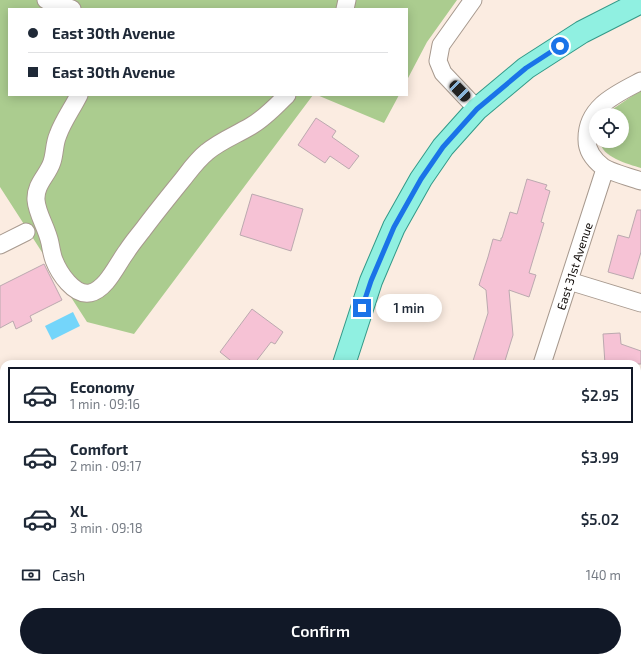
<!DOCTYPE html>
<meta charset="utf-8">
<style>
body{margin:0;font-family:"Exo 2",sans-serif;background:#f2f2f3;color:#1f2937;height:100vh;display:flex;flex-direction:column;font-size:15px;white-space:nowrap}
*{box-sizing:border-box;margin:0}
p{font-size:13px;color:#747a83}
.icon{flex:none;width:22px;height:22px;fill:none;stroke:currentColor;stroke-width:2;stroke-linecap:round;stroke-linejoin:round}
.map{position:relative;flex:1;overflow:hidden}
.details{position:absolute;left:0px;top:360px;width:641px;height:302px;display:flex;flex-direction:column;background:#fff;border-radius:12px 12px 0 0;box-shadow:0 2px 10px #0003}
.details>*{flex:none}
.top-card{position:absolute;left:8px;top:8px;width:400px;height:88px;border-radius:0px;box-shadow:0 2px 10px #0003;display:grid;align-content:center;height:88px;padding:0 20px;background:#fff}
.buttons{position:absolute;left:589px;top:108px;display:grid;gap:8px}
.buttons a{display:grid;place-items:center;width:40px;height:40px;border-radius:50%;background:#fff;box-shadow:0 2px 10px #0003;font-size:20px}
.end{position:absolute;width:18px;height:18px;margin:-9px;border:5px solid #1a73e8;background:#fff;box-shadow:0 0 0 2px #fff}
.from{border-radius:50%}
.bubble{position:absolute;height:28px;border-radius:14px;background:#fff;box-shadow:0 2px 10px #0003;font-size:13px;font-weight:600;line-height:28px;text-align:center}
.car{position:absolute;width:12px;height:24px;margin:-12px -6px;border-radius:5px;box-shadow:0 0 3px 1px #0007;background:linear-gradient(#222 24%,#8ab4d8 0 40%,#222 0 76%,#8ab4d8 0 86%,#222 0)}
.top-card b{display:flex;align-items:center;gap:14px;height:38px;font-size:15px}
.top-card b+b{border-top:1px solid #e0e1e3}
.top-card i{width:10px;height:10px;background:#1f2937}
ul{padding:7px 0 0;list-style:none}
li{display:flex;align-items:center;gap:12px;height:56px;margin:0 8px 6px;padding:0 12px;border:2px solid transparent;border-radius:0px}
li div{flex:1}
li b{display:block;font-size:15px}
li em{font-style:normal;font-weight:600}
li.active{border-color:#111827}
li>.icon{width:36px;height:36px;stroke-width:1.5}
.pay{display:flex;align-items:center;gap:10px;height:44px;padding:0 20px;font-size:15px}
.pay p{margin-inline-start:auto}
.cta{display:flex;gap:8px;margin-top:auto;padding:8px 20px}
.cta a{flex:1;height:46px;border-radius:24px;background:#111827;color:#fff;font-size:16px;font-weight:600;line-height:46px;text-align:center}
.map>svg:first-child{display:block}
.green{fill:#abcc8f}
.water{fill:#74d5fa}
.building{fill:#f6c2d5;stroke:#bba9af}
.lines{fill:none;stroke-linecap:round;stroke-linejoin:round}
.minor-casing{stroke:#a7998e;stroke-width:19}
.major-casing{stroke:#398;stroke-width:24}
.minor{stroke:#fff;stroke-width:17}
.major{stroke:#90f0e1;stroke-width:22}
.route{stroke:#1a73e8;stroke-width:5}
.labels{text-anchor:middle;dominant-baseline:central;stroke-width:3.5;stroke-linejoin:round;paint-order:stroke}
.street-label{font-size:12px;fill:#0f0a07;stroke:#fff}
</style>
<div class="map">
<svg width="641" height="662" viewBox="0 0 641 662">
<rect width="100%" height="100%" fill="#fbece1"/>
<path class="green" d="M 0,0 L 457,0 L 427,42 L 407,80 L 407,9 L 9,9 L 9,95 L 313,95 L 134,334 L 87,322 L 0,187 Z
M 641,90 L 641,168 C 628,164 601,157 600,141 L 622,141 L 622,115 L 608,115 L 610,111 Z
M 317,95 L 399,95 L 384,123 Z"/>
<path class="water" d="M 73,312 L 80,326 L 52,340 L 45,326 Z"/>
<path class="building" d="M 316,118 L 336,131 L 332,137 L 359,156 L 349,169 L 330,156 L 325,163 L 298,145 Z
M 527,179 L 547,185 L 545,189 L 550,191 L 541,222 L 544,223 L 529,273 L 536,275 L 529,297 L 509,290 L 513,335 L 504,364 L 472,364 L 488,313 L 486,290 L 479,285 L 488,257 L 493,239 L 501,241 L 501,238 L 502,238 L 510,212 L 517,214 Z
M 252,194 L 303,209 L 291,251 L 240,235 Z
M 637,210 L 641,210 L 641,252 L 633,279 L 608,272 L 618,235 L 629,238 Z
M 44,264 L 62,300 L 30,316 L 32,321 L 16,329 L 13,321 L 0,328 L 0,286 Z
M 252,309 L 283,332 L 275,344 L 271,342 L 254,364 L 235,364 L 220,352 Z
M 620,333 L 621,344 L 641,351 L 641,364 L 605,364 L 603,334 Z"/>
<g class="lines">
<defs>
<path id="minor" d="M 46,0 L 72,9
M 473,0 L 441,45 L 438,61 L 443,73 L 477,109
M 345,9 L 347,0
M 641,81 C 616,94 586,107 587,140 C 587,152 594,160 603,167 C 610,172 632,178 641,181
M 79,95 C 72,109 63,121 58,135 C 54,144 55,153 52,162 C 48,175 35,184 36,200 C 37,214 47,228 50,243 C 51,248 52,255 54,260 C 59,273 74,296 90,293 C 107,289 117,264 127,251 C 132,243 139,235 145,227 C 157,211 170,195 183,179 C 190,170 197,160 207,152 C 220,141 236,135 251,126 C 265,118 276,106 287,95
M 0,245 L 26,232
M 569,281 L 641,303
M 542,364 L 605,169
M 637,426 L 641,428
M 637,547 L 641,549
M 0,626 L 4,627
M 552,658 L 565,662
M 20,662 L 22,658
M 407,662 L 410,658"/>
<path id="major" d="M 344,364 L 371,281 L 394,227 L 421,179 L 443,147 L 477,109 L 526,68 L 582,32 L 641,2
M 247,662 L 249,658"/>
</defs>
<use href="#minor" class="minor-casing"/>
<use href="#major" class="major-casing"/>
<use href="#minor" class="minor"/>
<use href="#major" class="major"/>
</g>
<g class="lines">
<path class="route" d="M 362,308 L 371,281 L 394,227 L 421,179 L 443,147 L 477,109 L 526,68 L 560,46"/>
</g>
<g class="labels">
<g class="street-label">
<text transform="translate(574 266) rotate(-72)">East 31st Avenue</text>
</g>
</g>
</svg>
<div class="buttons">
<a><svg class="icon" aria-label="locate" viewBox="0 0 24 24"><circle cx="12" cy="12" r="6"/><path d="M12 2v4M12 18v4M2 12h4M18 12h4"/></svg></a>
</div>
<i class="end from" style="left:560px;top:46px"></i>
<i class="end" style="left:362px;top:308px"></i>
<div class="bubble" style="left:376px;top:294px;width:66px">1 min</div>
<i class="car" style="left:460px;top:91px;rotate:136deg"></i>
<div class="top-card">
<b><i class="from"></i>East 30th Avenue</b>
<b><i></i>East 30th Avenue</b>
</div>
<section class="details">
<ul>
<li class="active"><svg class="icon" aria-label="car" viewBox="0 0 24 24"><path d="M5 17H2v-5l4-1 3-4h7l3 4 3 1v5h-3M9 17h6M6 11h13"/><circle cx="7" cy="17" r="2"/><circle cx="17" cy="17" r="2"/></svg><div><b>Economy</b><p>1 min · 09:16</p></div><em>$2.95</em></li>
<li><svg class="icon" aria-label="car" viewBox="0 0 24 24"><path d="M5 17H2v-5l4-1 3-4h7l3 4 3 1v5h-3M9 17h6M6 11h13"/><circle cx="7" cy="17" r="2"/><circle cx="17" cy="17" r="2"/></svg><div><b>Comfort</b><p>2 min · 09:17</p></div><em>$3.99</em></li>
<li><svg class="icon" aria-label="car" viewBox="0 0 24 24"><path d="M5 17H2v-5l4-1 3-4h7l3 4 3 1v5h-3M9 17h6M6 11h13"/><circle cx="7" cy="17" r="2"/><circle cx="17" cy="17" r="2"/></svg><div><b>XL</b><p>3 min · 09:18</p></div><em>$5.02</em></li>
</ul>
<div class="pay"><svg class="icon" aria-label="cash" viewBox="0 0 24 24"><path d="M3 7h18v10H3z"/><circle cx="12" cy="12" r="2"/></svg>Cash<p>140 m</p></div>
<div class="cta"><a>Confirm</a></div>
</section>
</div>
